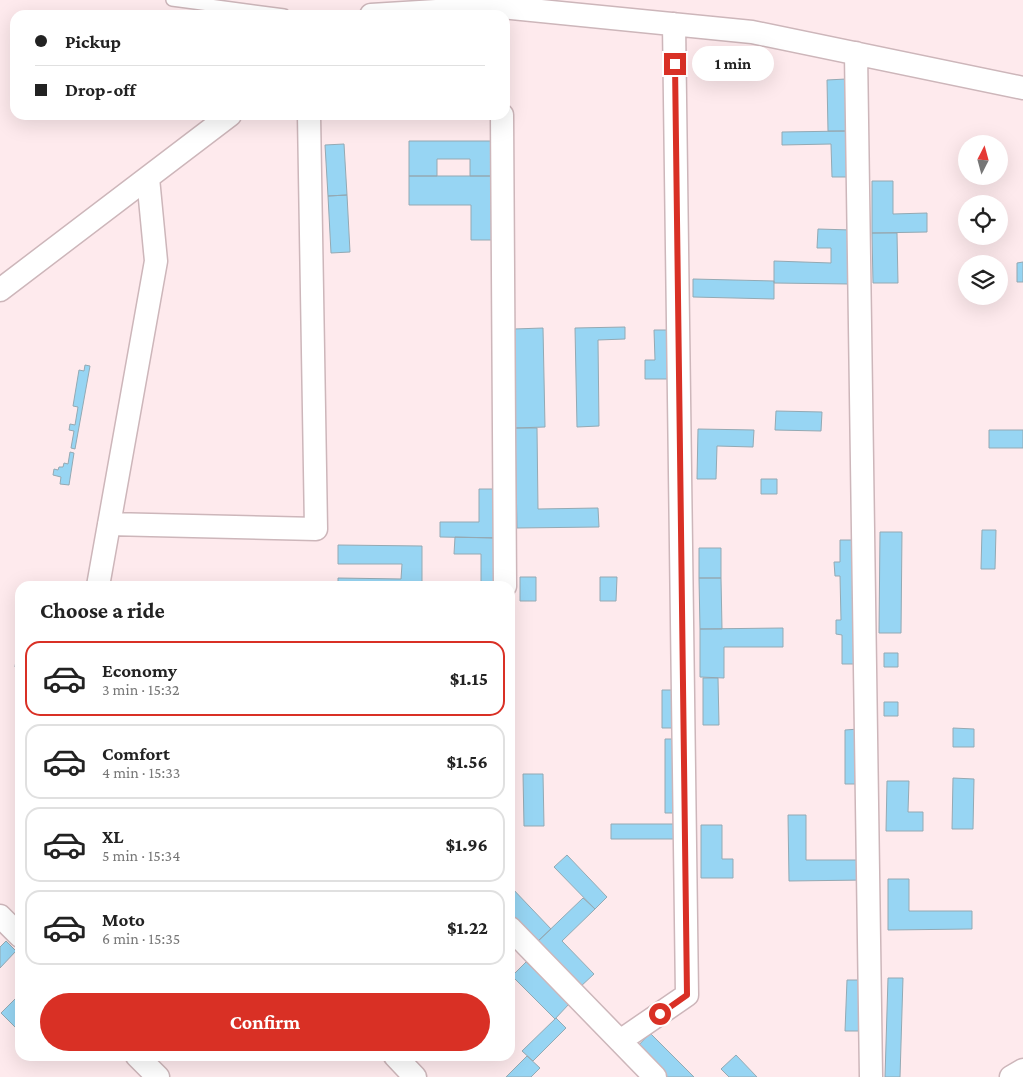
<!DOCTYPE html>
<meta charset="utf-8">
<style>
body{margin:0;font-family:"Crimson Pro",serif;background:#f2f2f2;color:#222;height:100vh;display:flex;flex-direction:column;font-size:19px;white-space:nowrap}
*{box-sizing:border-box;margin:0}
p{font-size:16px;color:#767676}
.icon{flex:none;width:28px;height:28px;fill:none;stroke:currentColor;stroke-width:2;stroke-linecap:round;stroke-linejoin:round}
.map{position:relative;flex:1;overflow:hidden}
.sheet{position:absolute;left:15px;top:581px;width:500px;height:480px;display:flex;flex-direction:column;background:#fff;border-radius:15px;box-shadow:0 5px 20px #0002}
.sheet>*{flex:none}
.guide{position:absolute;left:10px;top:10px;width:500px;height:110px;border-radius:15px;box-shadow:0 5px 20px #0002;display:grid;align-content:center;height:110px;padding:0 25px;background:#fff}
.needle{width:32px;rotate:6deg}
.buttons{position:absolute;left:958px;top:135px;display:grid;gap:10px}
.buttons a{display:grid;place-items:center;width:50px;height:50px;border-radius:50%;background:#fff;box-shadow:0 5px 20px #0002;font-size:25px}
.end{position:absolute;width:22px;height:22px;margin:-11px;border:6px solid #d93025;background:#fff;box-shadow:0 0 0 2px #fff}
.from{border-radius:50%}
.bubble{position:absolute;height:35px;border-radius:18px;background:#fff;box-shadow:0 5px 20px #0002;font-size:16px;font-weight:700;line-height:35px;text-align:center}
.guide b{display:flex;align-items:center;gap:18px;height:48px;font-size:19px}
.guide b+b{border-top:1px solid #e0e0e0}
.guide i{width:12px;height:12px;background:#222}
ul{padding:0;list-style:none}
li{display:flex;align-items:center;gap:15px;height:75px;margin:0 10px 8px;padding:0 15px;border:2px solid #e0e0e0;border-radius:15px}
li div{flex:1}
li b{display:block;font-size:19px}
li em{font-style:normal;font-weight:700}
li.on{border-color:#d93025}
li>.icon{width:45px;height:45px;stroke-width:1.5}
h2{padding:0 25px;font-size:22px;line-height:60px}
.cta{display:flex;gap:10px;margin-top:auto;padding:10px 25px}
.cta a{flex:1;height:58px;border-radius:30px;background:#d93025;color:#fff;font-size:20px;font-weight:700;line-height:58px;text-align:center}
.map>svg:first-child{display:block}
.building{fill:#97d5f3;stroke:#94a9b3}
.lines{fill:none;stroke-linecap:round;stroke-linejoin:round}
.service-casing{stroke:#cdb6ba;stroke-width:14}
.minor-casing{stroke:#cdb6ba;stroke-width:25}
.service{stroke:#fff;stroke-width:11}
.minor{stroke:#fff;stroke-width:22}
.route{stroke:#d93025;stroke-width:6}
</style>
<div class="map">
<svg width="1023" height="1077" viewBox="0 0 1023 1077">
<rect width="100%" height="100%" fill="#feeaed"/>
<path class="building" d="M 846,79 L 847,131 L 828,131 L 827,80 Z
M 847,131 L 848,177 L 832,177 L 831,144 L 782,145 L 782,132 Z
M 409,141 L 492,141 L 493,176 L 470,176 L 470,159 L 437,159 L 437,176 L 409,176 Z
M 344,144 L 347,195 L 328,196 L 325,145 Z
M 409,176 L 493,176 L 493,240 L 471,240 L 471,205 L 409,205 Z
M 872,181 L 893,181 L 893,214 L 927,213 L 927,232 L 872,233 Z
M 347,195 L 350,252 L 331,253 L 328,196 Z
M 818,229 L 851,230 L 850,284 L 774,283 L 774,261 L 831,263 L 831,248 L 817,248 Z
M 872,233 L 897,233 L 898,283 L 873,283 Z
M 1023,262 L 1023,282 L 1017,282 L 1017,263 Z
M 693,279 L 774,281 L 774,299 L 693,297 Z
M 625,327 L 625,339 L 598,340 L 599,426 L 577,427 L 575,328 Z
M 543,328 L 545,427 L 515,428 L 514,329 Z
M 654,330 L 675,330 L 675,379 L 645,379 L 645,360 L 655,360 Z
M 85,365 L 90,366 L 75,449 L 71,448 L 74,431 L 69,430 L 70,424 L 75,425 L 78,407 L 73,406 L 79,370 L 84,371 Z
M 776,411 L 822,412 L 821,431 L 775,430 Z
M 515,428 L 537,428 L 538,509 L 598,508 L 599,527 L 517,528 Z
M 698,429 L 754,430 L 753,447 L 717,446 L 716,479 L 697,479 Z
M 989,430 L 1023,430 L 1023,448 L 989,448 Z
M 70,452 L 74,453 L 69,485 L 60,484 L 61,477 L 53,475 L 54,469 L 58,470 L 59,467 L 63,467 L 64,463 L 68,464 Z
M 761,479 L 777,479 L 777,494 L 761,494 Z
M 479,489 L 499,489 L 498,538 L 440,537 L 440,522 L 479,522 Z
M 982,530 L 996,530 L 995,569 L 981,569 Z
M 880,532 L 902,532 L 901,633 L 879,633 Z
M 455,537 L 498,538 L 498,586 L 481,586 L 481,554 L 454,554 Z
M 840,540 L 853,540 L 855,664 L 842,664 L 842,635 L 836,634 L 836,620 L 841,620 L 840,576 L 835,576 L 834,562 L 840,562 Z
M 338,545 L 422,546 L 422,586 L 338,586 L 338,578 L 401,579 L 402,564 L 338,564 Z
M 699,548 L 721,548 L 721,578 L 699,578 Z
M 520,577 L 536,577 L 536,601 L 520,601 Z
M 600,577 L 617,577 L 616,601 L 600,601 Z
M 699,578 L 721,578 L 722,629 L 700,629 Z
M 783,628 L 783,647 L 724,647 L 724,678 L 700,677 L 700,629 Z
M 884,653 L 898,653 L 898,667 L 884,667 Z
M 17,654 L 20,655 L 20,668 L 15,667 Z
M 703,678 L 718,678 L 719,725 L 703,725 Z
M 662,690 L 679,690 L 679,728 L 662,728 Z
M 884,702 L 898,702 L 898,716 L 884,716 Z
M 953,728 L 974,729 L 974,747 L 953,747 Z
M 859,729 L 860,784 L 845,784 L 845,730 Z
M 665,739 L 680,739 L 680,813 L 665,813 Z
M 523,774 L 543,774 L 544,826 L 524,826 Z
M 953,778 L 974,779 L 973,829 L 952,829 Z
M 887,781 L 909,781 L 908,812 L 923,812 L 923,831 L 886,831 Z
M 788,815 L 806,815 L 806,860 L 864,860 L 865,880 L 789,881 Z
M 611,824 L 681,824 L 681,839 L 611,839 Z
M 701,825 L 722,825 L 722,859 L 733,859 L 733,878 L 701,878 Z
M 567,855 L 607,897 L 595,909 L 554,867 Z
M 888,879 L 909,879 L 909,911 L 972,911 L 972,929 L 888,930 Z
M 510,886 L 551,929 L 536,943 L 510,915 Z
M 583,898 L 595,909 L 562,941 L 594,974 L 579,988 L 536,943 Z
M 6,941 L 16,951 L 0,968 L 0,947 Z
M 526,962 L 569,1004 L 555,1019 L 512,976 Z
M 888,978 L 903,978 L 900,1077 L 885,1077 Z
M 847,980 L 863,980 L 862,1031 L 845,1031 Z
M 20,994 L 20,1022 L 15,1027 L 1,1013 Z
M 556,1018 L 566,1028 L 533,1061 L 522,1051 Z
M 650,1033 L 694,1077 L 667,1077 L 637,1047 Z
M 736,1055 L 757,1077 L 729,1077 L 721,1069 Z
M 527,1056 L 540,1068 L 531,1077 L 506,1077 Z"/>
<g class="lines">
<defs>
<path id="service" d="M 172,0 L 284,15"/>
<path id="minor" d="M 371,15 L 501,7 L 752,32 L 1023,88
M 856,53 L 871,1077
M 502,115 L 505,586
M 0,290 L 230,115
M 109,524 L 316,529 L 309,115
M 98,586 L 156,261 L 148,178
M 0,916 L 20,936
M 510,928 L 655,1077
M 620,1041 L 687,995 L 674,24
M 137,1056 L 158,1077
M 395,1056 L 415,1077
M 1011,1077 L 1023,1070"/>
</defs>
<use href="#service" class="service-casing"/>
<use href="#minor" class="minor-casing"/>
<use href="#service" class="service"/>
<use href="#minor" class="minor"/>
</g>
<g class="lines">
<path class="route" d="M 660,1014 L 687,995 L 675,64"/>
</g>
</svg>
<div class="buttons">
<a><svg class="needle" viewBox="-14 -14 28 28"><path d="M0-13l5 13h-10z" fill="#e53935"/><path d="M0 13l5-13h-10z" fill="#767676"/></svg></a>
<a><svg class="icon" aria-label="locate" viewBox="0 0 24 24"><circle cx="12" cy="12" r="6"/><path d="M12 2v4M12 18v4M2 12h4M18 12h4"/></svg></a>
<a><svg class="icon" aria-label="layers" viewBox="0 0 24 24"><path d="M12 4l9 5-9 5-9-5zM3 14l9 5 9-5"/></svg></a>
</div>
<i class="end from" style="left:660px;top:1014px"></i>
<i class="end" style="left:675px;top:64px"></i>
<div class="bubble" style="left:692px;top:46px;width:82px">1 min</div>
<div class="guide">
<b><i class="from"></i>Pickup</b>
<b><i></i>Drop-off</b>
</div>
<section class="sheet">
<h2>Choose a ride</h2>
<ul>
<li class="on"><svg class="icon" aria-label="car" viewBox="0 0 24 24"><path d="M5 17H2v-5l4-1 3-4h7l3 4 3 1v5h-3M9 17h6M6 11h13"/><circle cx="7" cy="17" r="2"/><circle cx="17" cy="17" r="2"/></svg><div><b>Economy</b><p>3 min · 15:32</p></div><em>$1.15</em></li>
<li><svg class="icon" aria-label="car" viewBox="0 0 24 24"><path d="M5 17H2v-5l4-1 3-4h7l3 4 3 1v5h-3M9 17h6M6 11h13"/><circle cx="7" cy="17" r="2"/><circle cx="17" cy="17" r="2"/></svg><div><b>Comfort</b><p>4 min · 15:33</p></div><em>$1.56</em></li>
<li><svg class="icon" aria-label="car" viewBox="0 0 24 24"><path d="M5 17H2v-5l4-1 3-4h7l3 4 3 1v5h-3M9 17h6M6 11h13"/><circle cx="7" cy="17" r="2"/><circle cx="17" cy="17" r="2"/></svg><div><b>XL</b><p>5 min · 15:34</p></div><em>$1.96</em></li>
<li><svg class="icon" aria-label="car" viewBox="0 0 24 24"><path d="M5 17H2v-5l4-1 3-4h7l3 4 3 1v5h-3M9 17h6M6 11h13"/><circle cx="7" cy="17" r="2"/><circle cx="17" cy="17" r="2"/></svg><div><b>Moto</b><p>6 min · 15:35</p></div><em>$1.22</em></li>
</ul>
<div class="cta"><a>Confirm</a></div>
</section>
</div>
